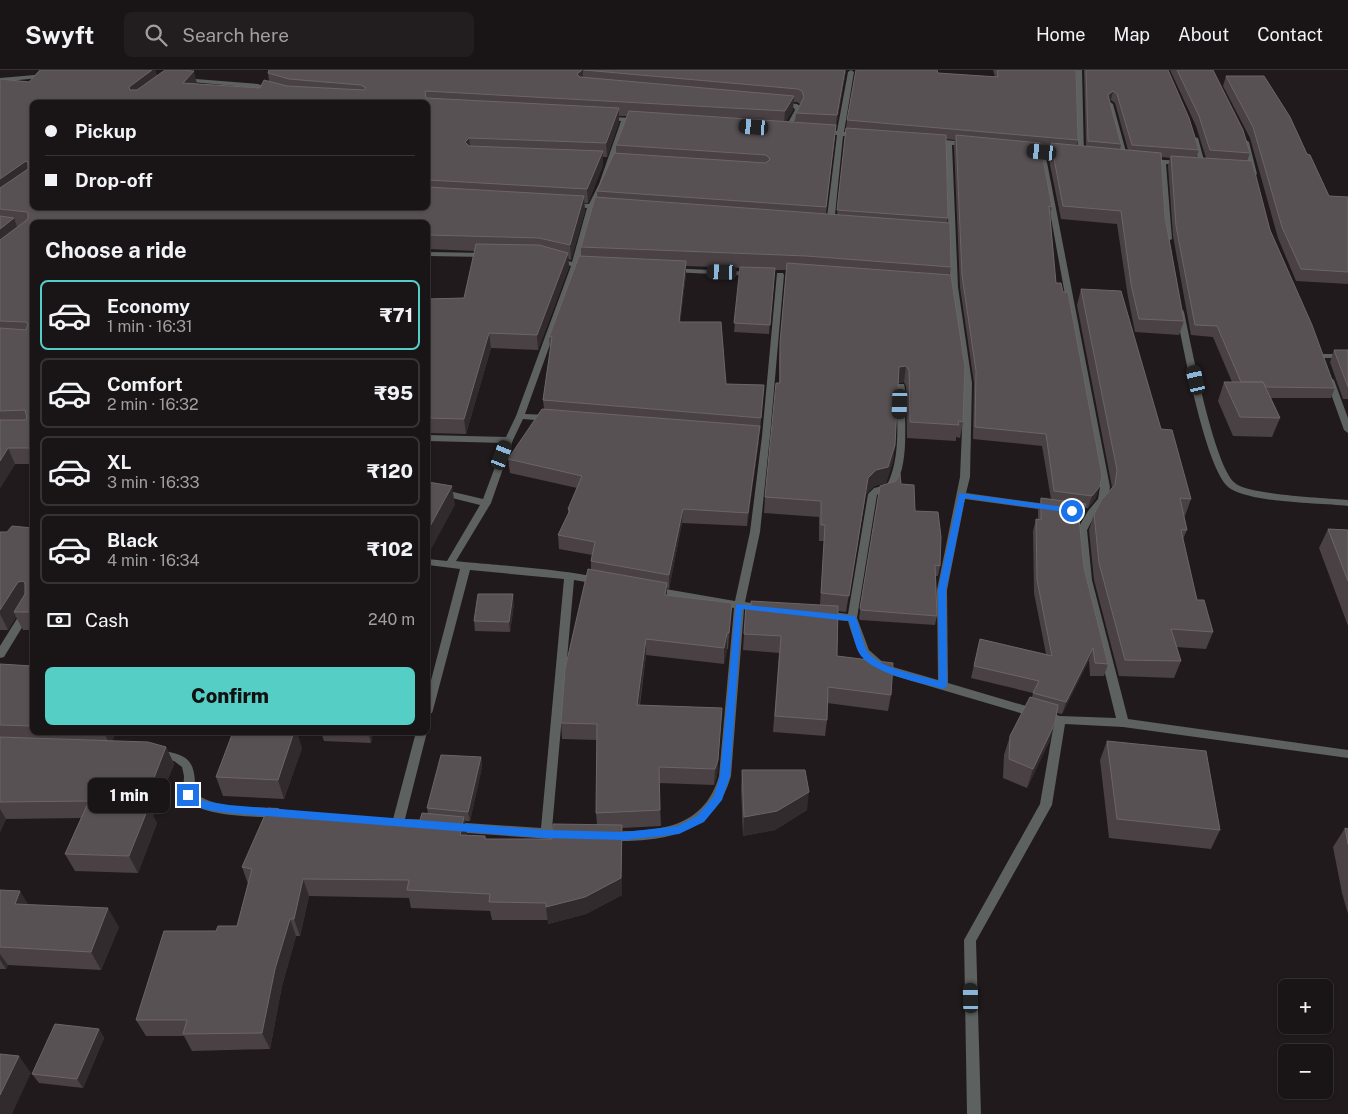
<!DOCTYPE html>
<meta charset="utf-8">
<style>
body{margin:0;font-family:"Public Sans",sans-serif;background:#221d1e;color:#f1f3f6;height:100vh;display:flex;flex-direction:column;font-size:19px;white-space:nowrap}
*{box-sizing:border-box;margin:0}
p{font-size:16px;color:#9f9ea0}
.icon{flex:none;width:28px;height:28px;fill:none;stroke:currentColor;stroke-width:2;stroke-linecap:round;stroke-linejoin:round}
.map{position:relative;flex:1;overflow:hidden}
.side{position:absolute;left:30px;top:150px;width:400px;height:515px;display:flex;flex-direction:column;background:#191415;border-radius:8px;box-shadow:0 1px 4px #0004,0 0 0 1px #373334}
.side>*{flex:none}
.hud{position:absolute;left:30px;top:30px;width:400px;height:110px;border-radius:8px;box-shadow:0 1px 4px #0004,0 0 0 1px #373334;display:grid;align-content:center;height:110px;padding:0 15px;background:#191415}
.controls{position:absolute;left:1278px;top:909px;display:grid;gap:10px}
.controls a{display:grid;place-items:center;width:55px;height:55px;border-radius:8px;background:#191415;box-shadow:0 1px 4px #0004,0 0 0 1px #373334;font-size:25px}
.end{position:absolute;width:22px;height:22px;margin:-11px;border:6px solid #1a73e8;background:#fff;box-shadow:0 0 0 2px #fff}
.from{border-radius:50%}
.bubble{position:absolute;height:35px;border-radius:8px;background:#191415;box-shadow:0 1px 4px #0004,0 0 0 1px #373334;font-size:16px;font-weight:800;line-height:35px;text-align:center}
.car{position:absolute;width:15px;height:30px;margin:-15px -8px;border-radius:6px;box-shadow:0 0 4px 1px #0007;background:linear-gradient(#222 24%,#8ab4d8 0 40%,#222 0 76%,#8ab4d8 0 86%,#222 0)}
.hud b{display:flex;align-items:center;gap:18px;height:48px;font-size:19px}
.hud b+b{border-top:1px solid #373334}
.hud i{width:12px;height:12px;background:#f1f3f6}
ul{padding:0;list-style:none}
li{display:flex;align-items:center;gap:15px;height:70px;margin:0 10px 8px;padding:0 5px;border:2px solid #373334;border-radius:8px}
li div{flex:1}
li b{display:block;font-size:19px}
li em{font-style:normal;font-weight:800}
li.selected{border-color:#55cec5}
li>.icon{width:45px;height:45px;stroke-width:1.5}
h2{padding:0 15px;font-size:22px;line-height:60px}
.pay{display:flex;align-items:center;gap:12px;height:55px;padding:0 15px;font-size:19px}
.pay p{margin-inline-start:auto}
.button{display:flex;gap:10px;margin-top:auto;padding:10px 15px}
.button a{flex:1;height:58px;border-radius:8px;background:#55cec5;color:#111;font-size:20px;font-weight:800;line-height:58px;text-align:center}
header{display:flex;align-items:center;gap:30px;box-sizing:border-box;height:70px;padding:0 25px;background:#191415;border-bottom:1px solid #373334}
header strong{font-size:24px}
nav{display:flex;gap:28px;margin-inline-start:auto;font-size:18px}
.search{width:350px;height:45px;background:#221d1e;display:flex;align-items:center;gap:12px;box-sizing:border-box;padding:0 18px;border-radius:8px;color:#9f9ea0;font-size:19px}
.map>svg:first-child{display:block}
.lines{fill:none;stroke-linecap:round;stroke-linejoin:round}
.minor{fill:#5d6160;fill-rule:evenodd}
.wall{fill:#494144;fill-rule:evenodd}
.shaded-wall{fill:#322b2d}
.building{fill:#585153;stroke:#6c6568}
.route{fill:#1a73e8}
</style>
<header>
<strong>Swyft</strong>
<div class="search"><svg class="icon" aria-label="search" viewBox="0 0 24 24"><circle cx="10" cy="10" r="6"/><path d="M15 15l6 6"/></svg>Search here</div>
<nav><a>Home</a><a>Map</a><a>About</a><a>Contact</a></nav>
</header>
<div class="map">
<svg width="1348" height="1044" viewBox="0 0 1348 1044">
<rect width="100%" height="100%" fill="#211a1c"/>
<g class="lines">
<path class="minor" d="M 851,0 L 854,2 L 844,62 L 858,63 L 861,65 L 858,67 L 843,66 L 834,155 L 830,157 L 826,155 L 837,65 L 823,64 L 820,62 L 823,60 L 837,61 L 848,2 Z
M 1076,0 L 1082,0 L 1084,85 L 1081,87 L 1078,85 Z
M 46,4 L 49,6 L 48,7 L 0,12 L 0,8 Z
M 183,8 L 258,14 L 276,21 L 273,23 L 257,18 L 181,11 L 180,10 Z
M 780,32 L 797,34 L 800,36 L 801,40 L 789,61 L 784,60 L 795,40 L 794,38 L 778,35 L 777,34 Z
M 1110,32 L 1113,34 L 1128,89 L 1127,90 L 1122,89 L 1107,34 Z
M 606,47 L 639,48 L 642,50 L 639,52 L 628,52 L 605,114 L 595,135 L 605,136 L 609,138 L 605,140 L 594,139 L 579,193 L 588,194 L 592,196 L 588,198 L 578,197 L 525,344 L 548,345 L 552,348 L 548,351 L 523,349 L 513,370 L 491,433 L 456,491 C 478,494 594,501 603,511 L 598,514 L 574,510 L 552,759 L 569,761 L 571,765 L 569,769 L 565,770 L 452,762 L 448,760 L 446,757 L 448,754 L 452,752 L 541,758 L 564,509 L 470,500 L 433,640 L 432,643 L 428,644 L 428,622 L 460,499 L 428,495 L 428,489 L 447,491 L 480,435 L 428,422 L 428,416 L 483,429 L 504,373 L 428,371 L 428,365 L 506,367 L 516,346 L 571,196 L 551,190 L 555,188 L 572,192 L 587,138 L 572,137 L 568,135 L 572,133 L 589,134 L 599,114 L 621,51 L 604,50 L 604,48 Z
M 1193,67 L 1198,68 L 1205,94 L 1204,95 L 1199,94 Z
M 932,69 L 968,72 L 971,74 L 968,76 L 952,75 L 958,217 L 972,313 L 970,407 L 966,423 L 1053,435 L 1058,438 L 1053,441 L 965,429 L 947,520 L 948,613 L 1060,646 L 1116,648 L 1082,510 L 1077,460 L 1088,441 L 1098,429 L 1100,417 L 1039,82 L 1042,80 L 1045,82 L 1110,417 L 1108,430 L 1095,445 L 1087,460 L 1092,510 L 1128,649 L 1348,680 L 1348,688 L 1123,657 L 1065,654 L 1052,735 L 976,871 L 981,1044 L 967,1044 L 964,870 L 1040,734 L 1054,653 L 878,601 C 860,588 854,572 848,551 L 825,549 L 820,545 L 825,541 L 848,544 L 868,424 L 874,418 L 887,415 C 902,386 896,347 897,316 L 898,314 L 904,314 C 906,321 905,330 905,338 C 905,364 908,395 894,419 L 880,422 L 877,425 L 857,548 L 869,580 L 886,595 L 938,610 L 937,520 L 960,407 L 964,313 L 950,219 L 939,218 L 935,216 L 939,214 L 950,214 L 946,74 L 930,72 L 929,71 Z
M 1246,70 L 1249,72 L 1257,104 L 1256,105 L 1251,104 L 1243,72 Z
M 1149,89 L 1182,91 L 1185,93 L 1182,95 L 1166,94 L 1172,169 L 1168,171 L 1164,169 L 1159,94 L 1147,92 L 1147,90 Z
M 428,182 L 486,183 L 490,185 L 486,187 L 428,186 Z
M 669,198 L 753,202 L 757,204 L 753,206 L 672,202 L 668,200 Z
M 777,203 L 783,203 L 784,205 L 770,366 L 760,462 L 745,532 L 762,535 L 763,538 L 758,542 L 744,539 L 731,706 C 714,765 664,772 610,771 L 606,770 L 604,766 L 606,762 L 610,761 C 657,762 704,759 719,706 L 734,538 L 654,525 L 649,521 L 654,517 L 735,531 L 750,462 L 762,366 Z
M 1177,240 L 1183,240 L 1184,242 C 1191,274 1214,396 1235,413 C 1248,425 1327,428 1348,430 L 1348,436 C 1319,433 1255,433 1231,419 C 1206,405 1183,274 1176,242 Z
M 1318,284 L 1348,284 L 1348,288 L 1318,288 Z
M 1330,307 L 1334,310 L 1348,348 L 1348,363 L 1344,360 L 1326,310 Z
M 32,530 L 32,541 L 4,587 L 0,588 L 0,576 L 28,531 Z
M 416,662 L 427,662 L 404,753 L 402,756 L 398,758 L 394,756 L 392,753 Z
M 157,680 C 189,684 196,690 195,723 C 217,740 252,737 278,738 L 282,740 L 284,743 L 282,746 L 278,748 C 254,746 196,748 183,725 L 184,706 L 182,697 L 174,691 L 153,687 L 151,684 L 153,681 Z"/>
</g>
<path class="wall" d="M 40,0 L 155,0 L 157,6 L 197,14 L 260,18 L 269,11 L 268,3 L 269,0 L 846,0 L 836,57 L 826,144 L 837,145 L 846,58 L 847,50 L 938,3 L 995,7 L 993,0 L 1076,0 L 1078,70 L 1077,75 L 1086,76 L 1084,0 L 1168,0 L 1199,80 L 1196,88 L 1206,88 L 1196,56 L 1170,0 L 1213,0 L 1250,83 L 1247,91 L 1270,160 L 1335,318 L 1331,328 L 1271,328 L 1280,348 L 1272,367 L 1233,366 L 1218,331 L 1224,312 L 1232,312 L 1213,267 L 1191,265 L 1173,166 L 1168,96 L 1170,88 L 1161,87 L 1165,147 L 1184,251 L 1179,265 L 1135,262 L 1128,227 L 1117,154 L 1061,149 L 1048,85 L 1050,78 L 1040,77 L 1052,137 L 1050,145 L 1056,213 L 1096,428 L 1088,438 L 1085,438 L 1082,446 L 1079,452 L 1084,498 L 1108,594 L 1104,606 L 1090,606 L 1089,590 L 1062,644 L 1057,643 L 1049,672 L 1027,718 L 1003,708 L 1004,685 L 1010,666 L 1032,627 L 1033,623 L 971,608 L 980,569 L 1046,584 L 1034,523 L 1033,461 L 1036,449 L 1038,450 L 1038,440 L 1041,428 L 1051,429 L 1042,376 L 973,369 L 974,313 L 960,217 L 954,76 L 955,70 L 946,69 L 948,148 L 947,153 L 951,197 L 949,205 L 963,352 L 960,368 L 956,367 L 956,371 L 907,368 L 906,316 L 904,312 L 898,313 L 895,375 L 893,391 L 886,413 L 874,416 L 866,424 L 846,542 L 838,541 L 837,586 L 891,625 L 888,641 L 827,633 L 827,650 L 825,666 L 773,662 L 779,583 L 743,580 L 744,564 L 751,535 L 820,535 L 824,471 L 819,471 L 819,447 L 764,443 L 765,427 L 779,313 L 779,287 L 786,200 L 774,200 L 769,264 L 734,262 L 740,198 L 686,196 L 686,204 L 680,252 L 726,314 L 764,315 L 760,361 L 759,361 L 759,370 L 747,456 L 682,453 L 669,519 L 667,518 L 667,526 L 732,533 L 728,579 L 727,579 L 724,594 L 646,585 L 640,635 L 722,638 L 717,706 L 714,715 L 659,713 L 661,756 L 622,758 L 622,825 L 586,844 L 548,854 L 548,850 L 492,850 L 490,841 L 411,838 L 409,828 L 309,826 L 300,866 L 296,866 L 282,916 L 270,979 L 192,981 L 184,966 L 146,966 L 136,950 L 216,861 L 237,856 L 248,814 L 242,797 L 349,749 L 420,750 L 428,744 L 427,738 L 481,687 L 482,697 L 470,751 L 465,751 L 467,765 L 485,766 L 486,769 L 552,769 L 597,755 L 596,743 L 597,670 L 562,669 L 561,653 L 591,499 L 591,491 L 592,485 L 559,479 L 558,465 L 568,444 L 568,439 L 577,418 L 510,403 L 508,389 L 544,339 L 543,330 L 550,280 L 549,267 L 581,186 L 581,177 L 597,127 L 597,121 L 616,83 L 616,75 L 627,46 L 619,46 L 619,52 L 607,87 L 603,87 L 603,95 L 588,133 L 584,133 L 585,141 L 571,190 L 568,189 L 569,197 L 538,280 L 491,278 L 466,364 L 428,363 L 428,229 L 464,228 L 475,181 L 428,179 L 428,152 L 32,152 L 32,394 L 15,394 L 0,418 L 0,9 L 29,12 ZM 1111,30 L 1115,33 L 1128,80 L 1120,80 L 1121,74 L 1109,32 ZM 428,32 L 428,138 L 32,138 ZM 793,32 L 797,32 L 800,34 L 796,43 L 795,52 L 786,51 L 793,40 Z
M 1226,6 L 1307,84 L 1329,126 L 1348,127 L 1348,214 L 1296,211 L 1278,168 L 1250,68 L 1223,16 Z
M 1081,219 L 1161,359 L 1191,429 L 1185,446 L 1183,445 L 1187,460 L 1183,469 L 1197,530 L 1213,562 L 1206,579 L 1176,577 L 1181,591 L 1174,608 L 1119,606 L 1094,510 L 1089,460 L 1094,444 L 1112,417 L 1077,235 Z
M 1334,280 L 1348,280 L 1348,329 L 1343,329 L 1330,292 Z
M 901,414 L 915,441 L 940,496 L 938,506 L 936,506 L 937,546 L 935,555 L 860,550 L 859,548 L 880,416 Z
M 32,458 L 32,560 L 23,560 L 16,547 L 8,560 L 0,560 L 0,462 L 7,462 Z
M 1328,459 L 1348,460 L 1348,556 L 1319,478 Z
M 514,534 L 510,562 L 475,561 L 474,551 Z
M 0,594 L 32,596 L 32,662 L 116,662 L 112,671 L 166,677 L 174,694 L 153,746 L 157,753 L 138,803 L 75,801 L 65,784 L 81,748 L 6,749 L 0,762 Z
M 321,662 L 373,662 L 371,673 L 324,671 Z
M 1107,671 L 1220,760 L 1211,779 L 1109,768 L 1100,690 Z
M 302,678 L 284,729 L 223,726 L 216,707 Z
M 742,700 L 807,740 L 775,760 L 743,766 L 741,719 Z
M 1345,758 L 1348,759 L 1348,844 L 1342,823 L 1333,777 Z
M 0,820 L 29,835 L 119,857 L 101,900 L 8,895 L 6,899 L 0,899 Z
M 99,959 L 104,968 L 83,1018 L 39,1013 L 32,1004 Z"/>
<path class="shaded-wall" d="M 152,0 L 155,0 L 158,11 L 133,30 L 129,17 Z
M 583,0 L 583,13 L 577,4 Z
M 845,0 L 846,0 L 836,57 L 825,150 L 837,45 Z
M 194,1 L 197,14 L 183,13 Z
M 1113,21 L 1111,30 L 1105,34 L 1108,25 Z
M 794,26 L 793,40 L 784,55 L 785,41 Z
M 619,38 L 619,52 L 607,87 L 606,73 Z
M 469,68 L 471,82 L 465,72 Z
M 603,81 L 603,95 L 588,133 L 587,119 Z
M 26,91 L 31,105 L 0,127 L 0,109 Z
M 584,126 L 585,141 L 571,190 L 570,175 Z
M 158,138 L 175,138 L 163,151 Z
M 14,148 L 19,162 L 0,179 L 0,159 Z
M 568,183 L 569,197 L 538,280 L 537,265 Z
M 686,191 L 686,204 L 679,265 L 679,252 Z
M 489,263 L 491,278 L 466,364 L 464,349 Z
M 906,296 L 904,312 L 896,313 L 899,297 Z
M 760,356 L 759,370 L 747,456 L 748,443 Z
M 895,375 L 893,391 L 886,413 L 874,416 L 866,424 L 846,542 L 868,408 Z
M 8,378 L 15,394 L 0,418 L 0,391 Z
M 452,416 L 455,435 L 428,485 L 428,460 Z
M 1100,416 L 1096,428 L 1088,438 L 1092,426 Z
M 1086,434 L 1082,446 L 1075,460 L 1079,448 Z
M 683,439 L 682,453 L 669,519 L 669,505 Z
M 23,511 L 32,529 L 14,542 L 16,547 L 8,560 L 0,544 L 0,540 L 18,512 Z
M 667,513 L 667,529 L 665,525 Z
M 513,524 L 514,534 L 510,562 L 509,552 Z
M 732,533 L 731,550 L 728,579 L 729,563 Z
M 727,563 L 727,579 L 724,594 L 724,578 Z
M 646,569 L 646,585 L 637,651 L 637,635 Z
M 1093,578 L 1089,590 L 1062,644 L 1066,632 Z
M 722,638 L 717,706 L 714,715 L 715,699 Z
M 1055,653 L 1049,672 L 1027,718 L 1033,699 Z
M 104,662 L 116,662 L 110,676 Z
M 294,662 L 297,662 L 302,678 L 284,729 L 278,710 Z
M 368,662 L 373,662 L 371,673 Z
M 166,677 L 174,694 L 153,746 L 157,753 L 138,803 L 129,786 L 143,736 Z
M 481,687 L 482,697 L 470,751 L 468,742 Z
M 809,722 L 807,740 L 775,760 L 743,766 L 744,747 Z
M 0,739 L 6,749 L 0,762 Z
M 464,747 L 467,764 L 463,782 L 460,765 Z
M 622,755 L 622,825 L 586,844 L 548,854 L 546,837 Z
M 303,809 L 309,826 L 300,866 L 294,849 Z
M 20,821 L 32,840 L 15,834 Z
M 108,838 L 119,857 L 101,900 L 91,882 Z
M 290,849 L 296,866 L 282,916 L 270,979 L 262,963 L 275,899 Z
M 0,884 L 8,895 L 6,899 L 0,890 Z
M 99,959 L 104,968 L 83,1018 L 77,1009 Z
M 19,986 L 31,1003 L 12,1044 L 0,1044 L 0,1025 Z"/>
<path class="building" d="M 40,0 L 152,0 L 129,17 L 130,20 L 137,20 L 165,0 L 181,0 L 194,1 L 183,13 L 260,18 L 264,10 L 287,16 L 364,20 L 366,18 L 361,15 L 289,9 L 268,3 L 269,0 L 582,0 L 577,4 L 580,7 L 794,26 L 785,41 L 425,21 L 426,28 L 619,38 L 606,73 L 469,68 L 465,72 L 469,76 L 603,81 L 587,119 L 428,110 L 428,32 L 32,32 L 32,138 L 158,138 L 158,139 L 168,139 L 169,138 L 357,138 L 356,139 L 365,139 L 366,138 L 428,138 L 428,117 L 584,126 L 570,175 L 539,168 L 428,165 L 428,152 L 32,152 L 32,378 L 8,378 L 0,391 L 0,350 L 25,350 L 27,348 L 25,340 L 0,341 L 0,258 L 26,260 L 28,254 L 26,252 L 0,251 L 0,170 L 28,149 L 28,144 L 27,142 L 0,139 L 0,118 L 28,99 L 28,92 L 26,91 L 0,109 L 0,9 L 29,12 Z
M 584,0 L 845,0 L 837,45 L 796,43 L 804,27 L 802,21 L 798,19 Z
M 856,0 L 937,0 L 938,3 L 998,7 L 997,0 L 1076,0 L 1078,70 L 847,50 Z
M 1086,0 L 1168,0 L 1189,48 L 1199,80 L 1132,75 L 1117,24 L 1113,21 L 1108,25 L 1121,74 L 1088,71 Z
M 1177,0 L 1213,0 L 1243,60 L 1250,83 L 1210,80 L 1199,46 Z
M 1226,6 L 1264,6 L 1290,47 L 1307,84 L 1310,85 L 1329,126 L 1348,127 L 1348,202 L 1301,199 L 1282,157 L 1253,57 Z
M 629,41 L 836,55 L 826,137 L 597,121 L 614,83 L 766,93 L 770,89 L 766,85 L 616,75 Z
M 846,58 L 946,65 L 948,148 L 837,140 Z
M 956,65 L 1040,73 L 1052,137 L 1049,136 L 1056,213 L 1061,213 L 1063,222 L 1068,222 L 1102,405 L 1100,416 L 1092,426 L 1054,421 L 1046,364 L 975,357 L 976,301 L 962,205 Z
M 1051,73 L 1161,83 L 1165,147 L 1184,251 L 1139,249 L 1131,214 L 1121,141 L 1063,136 Z
M 1171,86 L 1252,91 L 1270,160 L 1312,255 L 1335,318 L 1266,317 L 1263,312 L 1241,312 L 1217,256 L 1195,255 L 1176,156 Z
M 595,127 L 950,153 L 951,197 L 806,186 L 581,177 Z
M 0,146 L 14,148 L 0,159 Z
M 476,174 L 539,175 L 568,183 L 537,265 L 489,263 L 464,349 L 428,348 L 428,229 L 464,228 Z
M 579,186 L 686,191 L 679,252 L 721,252 L 726,314 L 764,315 L 761,348 L 543,330 L 552,267 L 549,267 Z
M 787,193 L 951,205 L 965,297 L 963,352 L 958,351 L 959,355 L 910,352 L 909,300 L 906,296 L 899,297 L 895,375 L 888,397 L 876,400 L 868,408 L 849,526 L 821,523 L 825,455 L 821,455 L 821,431 L 765,427 L 776,313 L 780,313 L 780,272 Z
M 740,197 L 775,198 L 770,255 L 734,253 Z
M 1081,219 L 1121,221 L 1161,359 L 1172,360 L 1191,429 L 1180,428 L 1187,460 L 1181,460 L 1197,530 L 1204,530 L 1213,562 L 1171,559 L 1181,591 L 1125,590 L 1099,493 L 1094,444 L 1102,429 L 1115,415 L 1117,400 Z
M 1334,280 L 1348,280 L 1348,317 Z
M 1224,312 L 1263,312 L 1280,348 L 1240,347 Z
M 542,339 L 760,356 L 748,443 L 683,439 L 669,505 L 591,491 L 595,472 L 558,465 L 570,440 L 568,439 L 582,406 L 508,389 Z
M 900,404 L 901,414 L 914,415 L 915,441 L 938,442 L 941,467 L 940,496 L 935,495 L 937,546 L 861,540 L 860,538 L 880,416 L 896,411 Z
M 428,412 L 452,416 L 428,460 Z
M 1041,428 L 1086,434 L 1079,448 L 1084,498 L 1108,594 L 1095,593 L 1093,578 L 1066,632 L 1033,623 L 1039,611 L 974,596 L 980,569 L 1052,586 L 1037,510 L 1036,449 L 1041,450 Z
M 12,456 L 32,458 L 32,542 L 14,542 L 25,524 L 25,513 L 23,511 L 18,512 L 0,540 L 0,462 L 7,462 Z
M 1328,459 L 1348,460 L 1348,511 Z
M 588,499 L 667,513 L 665,525 L 732,533 L 729,563 L 727,563 L 724,578 L 646,569 L 637,635 L 722,638 L 718,690 L 715,699 L 659,697 L 660,740 L 596,743 L 597,654 L 561,653 L 565,599 Z
M 478,524 L 513,524 L 509,552 L 474,551 Z
M 751,531 L 838,536 L 837,586 L 893,593 L 891,625 L 828,617 L 827,650 L 775,646 L 781,566 L 744,564 L 746,535 L 751,535 Z
M 0,594 L 32,596 L 32,656 L 0,655 Z
M 1030,627 L 1058,635 L 1055,653 L 1033,699 L 1009,689 L 1010,666 Z
M 233,662 L 294,662 L 278,710 L 216,707 Z
M 0,667 L 148,672 L 166,677 L 143,736 L 149,736 L 129,786 L 65,784 L 89,731 L 0,732 Z
M 1107,671 L 1206,681 L 1220,760 L 1117,749 Z
M 441,685 L 481,687 L 468,742 L 427,738 Z
M 742,700 L 805,700 L 809,722 L 777,741 L 744,747 Z
M 268,738 L 349,749 L 420,750 L 422,743 L 464,747 L 460,765 L 485,766 L 485,769 L 552,769 L 553,754 L 622,755 L 621,808 L 585,827 L 546,837 L 546,833 L 489,832 L 490,824 L 407,820 L 409,810 L 303,809 L 294,849 L 290,849 L 275,899 L 262,963 L 183,964 L 187,950 L 136,950 L 164,861 L 216,861 L 218,856 L 237,856 L 252,799 L 242,797 Z
M 1345,758 L 1348,759 L 1348,774 Z
M 0,820 L 20,821 L 15,834 L 108,838 L 91,882 L 0,877 Z
M 55,954 L 99,959 L 77,1009 L 32,1004 Z
M 0,984 L 19,986 L 0,1025 Z"/>
<path class="route" d="M 959,423 L 1072,438 L 1076,441 L 1072,443 L 965,428 L 946,520 L 947,616 L 943,619 C 920,612 869,604 858,581 C 854,572 852,560 849,551 L 742,539 L 730,706 L 722,730 L 704,752 L 679,764 L 625,770 L 546,768 L 229,743 C 212,740 193,741 184,725 L 188,721 L 204,731 L 229,735 L 546,760 L 625,762 L 678,756 L 697,746 L 714,726 L 720,706 L 736,534 L 855,546 C 860,556 861,568 866,579 C 875,598 919,605 939,611 L 938,520 Z"/>
</svg>
<div class="controls">
<a>+</a>
<a>−</a>
</div>
<i class="end from" style="left:1072px;top:441px"></i>
<i class="end" style="left:188px;top:725px"></i>
<div class="bubble" style="left:88px;top:708px;width:82px">1 min</div>
<i class="car" style="left:754px;top:57px;rotate:275deg"></i>
<i class="car" style="left:1042px;top:82px;rotate:276deg"></i>
<i class="car" style="left:722px;top:202px;rotate:272deg"></i>
<i class="car" style="left:1196px;top:310px;rotate:347deg"></i>
<i class="car" style="left:900px;top:334px;rotate:182deg"></i>
<i class="car" style="left:502px;top:385px;rotate:21deg"></i>
<i class="car" style="left:971px;top:928px;rotate:359deg"></i>
<div class="hud">
<b><i class="from"></i>Pickup</b>
<b><i></i>Drop-off</b>
</div>
<section class="side">
<h2>Choose a ride</h2>
<ul>
<li class="selected"><svg class="icon" aria-label="car" viewBox="0 0 24 24"><path d="M5 17H2v-5l4-1 3-4h7l3 4 3 1v5h-3M9 17h6M6 11h13"/><circle cx="7" cy="17" r="2"/><circle cx="17" cy="17" r="2"/></svg><div><b>Economy</b><p>1 min · 16:31</p></div><em>₹71</em></li>
<li><svg class="icon" aria-label="car" viewBox="0 0 24 24"><path d="M5 17H2v-5l4-1 3-4h7l3 4 3 1v5h-3M9 17h6M6 11h13"/><circle cx="7" cy="17" r="2"/><circle cx="17" cy="17" r="2"/></svg><div><b>Comfort</b><p>2 min · 16:32</p></div><em>₹95</em></li>
<li><svg class="icon" aria-label="car" viewBox="0 0 24 24"><path d="M5 17H2v-5l4-1 3-4h7l3 4 3 1v5h-3M9 17h6M6 11h13"/><circle cx="7" cy="17" r="2"/><circle cx="17" cy="17" r="2"/></svg><div><b>XL</b><p>3 min · 16:33</p></div><em>₹120</em></li>
<li><svg class="icon" aria-label="car" viewBox="0 0 24 24"><path d="M5 17H2v-5l4-1 3-4h7l3 4 3 1v5h-3M9 17h6M6 11h13"/><circle cx="7" cy="17" r="2"/><circle cx="17" cy="17" r="2"/></svg><div><b>Black</b><p>4 min · 16:34</p></div><em>₹102</em></li>
</ul>
<div class="pay"><svg class="icon" aria-label="cash" viewBox="0 0 24 24"><path d="M3 7h18v10H3z"/><circle cx="12" cy="12" r="2"/></svg>Cash<p>240 m</p></div>
<div class="button"><a>Confirm</a></div>
</section>
</div>
